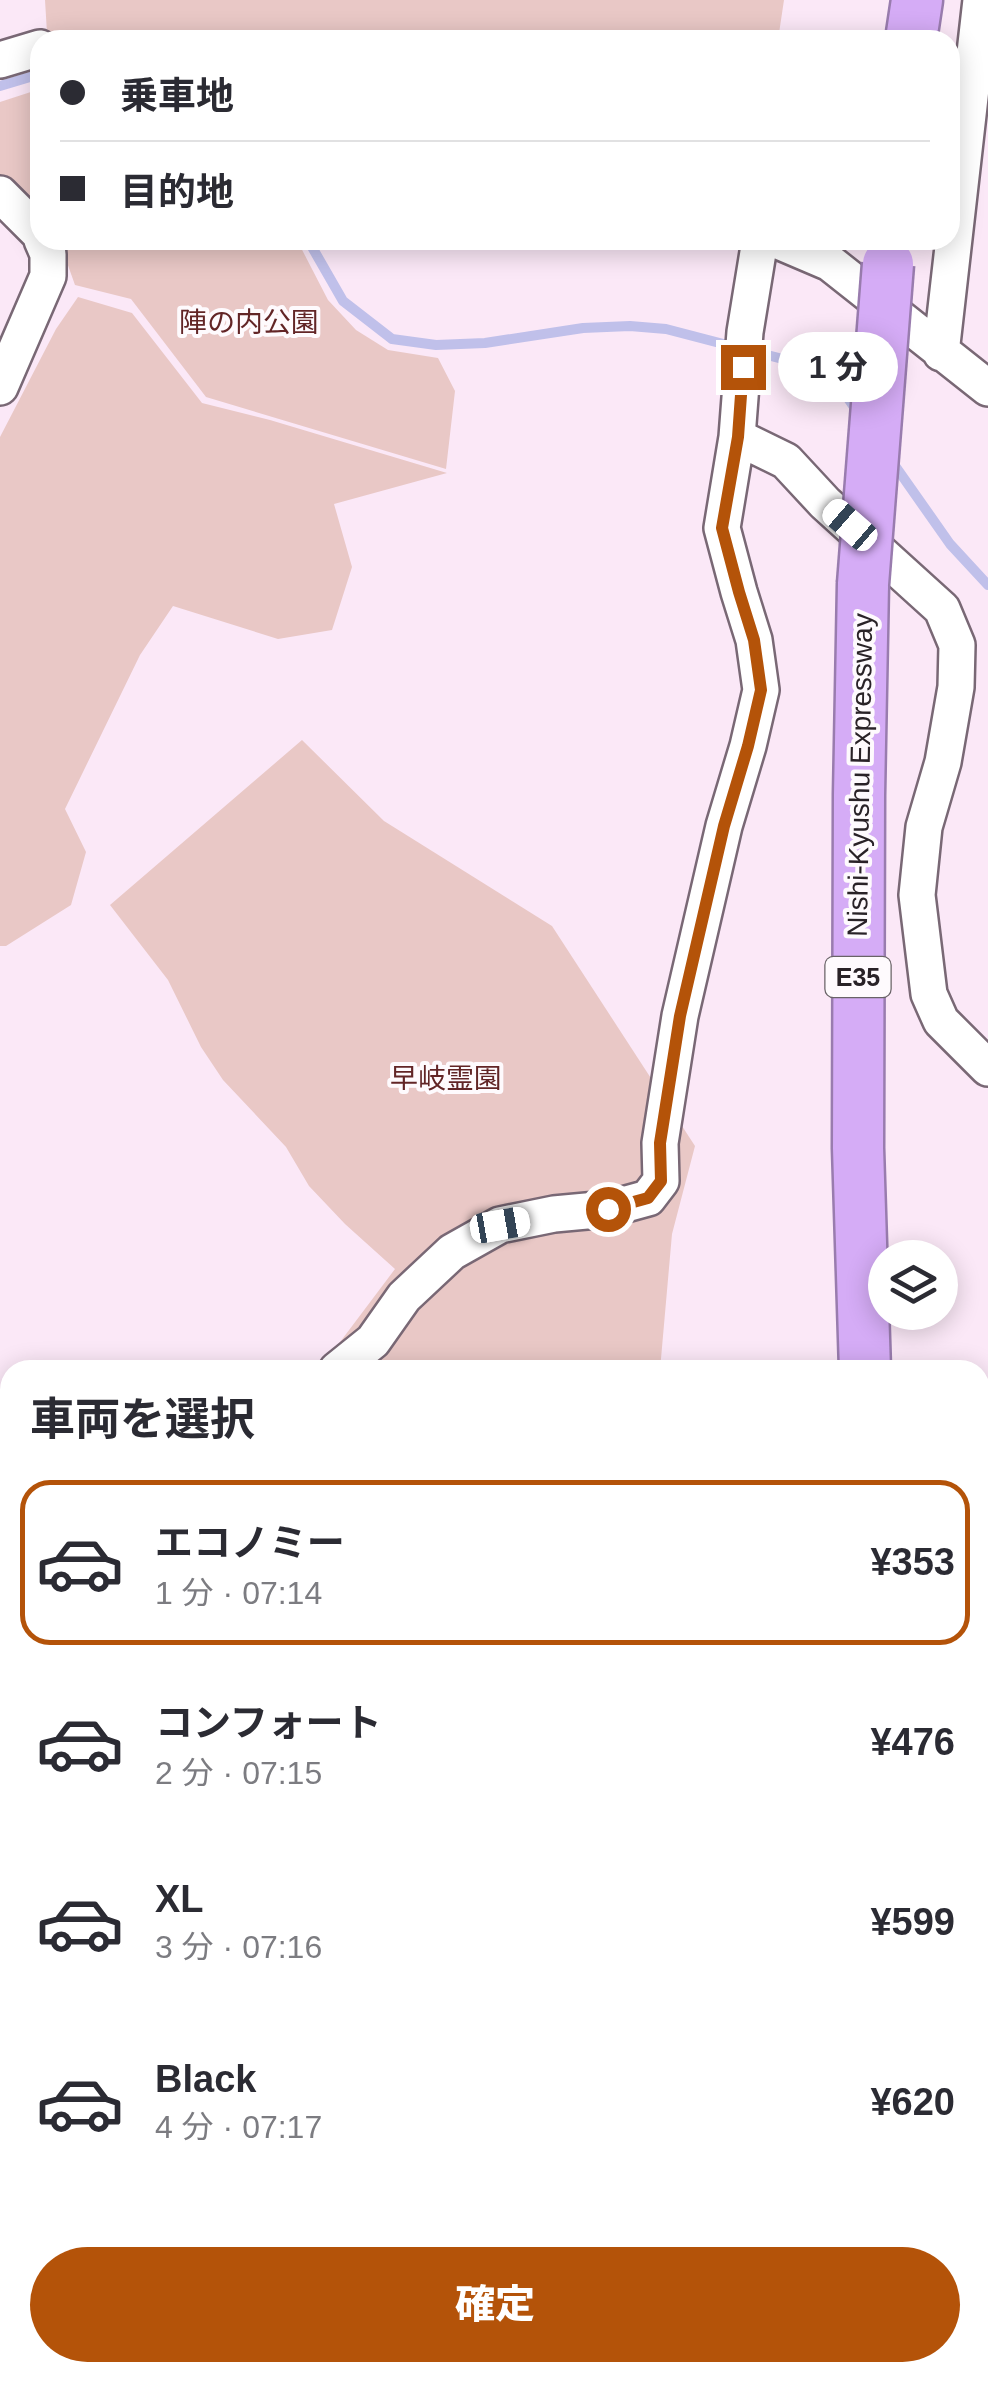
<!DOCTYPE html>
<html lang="ja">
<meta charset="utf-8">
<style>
body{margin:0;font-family:Arial,"Noto Sans JP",sans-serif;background:#f2f2f3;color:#2b2b33;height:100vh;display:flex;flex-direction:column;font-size:38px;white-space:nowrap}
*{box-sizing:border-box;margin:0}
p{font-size:32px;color:#7c7c81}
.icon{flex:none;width:55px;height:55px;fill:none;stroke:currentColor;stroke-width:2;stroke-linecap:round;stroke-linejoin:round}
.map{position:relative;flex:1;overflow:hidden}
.drawer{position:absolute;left:0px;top:1360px;width:990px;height:1022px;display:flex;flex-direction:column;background:#fff;border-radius:30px 30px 0 0;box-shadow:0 5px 25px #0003}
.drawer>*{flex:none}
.top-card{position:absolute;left:30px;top:30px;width:930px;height:220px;border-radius:30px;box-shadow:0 5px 25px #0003;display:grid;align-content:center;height:220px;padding:0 30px;background:#fff}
.buttons{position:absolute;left:868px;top:1240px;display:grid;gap:20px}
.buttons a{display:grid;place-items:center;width:90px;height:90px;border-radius:50%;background:#fff;box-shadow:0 5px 25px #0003;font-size:50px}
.end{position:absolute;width:45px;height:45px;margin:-22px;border:12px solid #b45309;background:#fff;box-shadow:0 0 0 5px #fff}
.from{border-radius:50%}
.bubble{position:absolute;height:70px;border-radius:35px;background:#fff;box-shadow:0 5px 25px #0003;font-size:32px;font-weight:800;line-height:70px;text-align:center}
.car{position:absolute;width:30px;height:60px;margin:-30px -15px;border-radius:12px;box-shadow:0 0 8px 2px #0007;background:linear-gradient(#fff 24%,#345 0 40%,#fff 0 76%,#345 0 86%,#fff 0)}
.top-card b{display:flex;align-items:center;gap:35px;height:95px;font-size:38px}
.top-card b+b{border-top:2px solid #e1e1e2}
.top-card i{width:25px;height:25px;background:#2b2b33}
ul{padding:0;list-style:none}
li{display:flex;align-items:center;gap:30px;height:165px;margin:0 20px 15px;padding:0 10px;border:5px solid transparent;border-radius:30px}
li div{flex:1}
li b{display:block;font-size:38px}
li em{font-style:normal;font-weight:800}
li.current{border-color:#b45309}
li>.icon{width:90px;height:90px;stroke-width:1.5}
h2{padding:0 30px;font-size:45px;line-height:120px}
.cta{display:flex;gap:20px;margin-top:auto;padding:20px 30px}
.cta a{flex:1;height:115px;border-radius:60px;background:#b45309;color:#fff;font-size:40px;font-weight:800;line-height:115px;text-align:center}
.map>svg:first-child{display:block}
.green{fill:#e9c8c6}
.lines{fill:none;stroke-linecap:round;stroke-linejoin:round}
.stream{stroke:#c0c0ea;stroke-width:10}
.minor-casing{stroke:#796875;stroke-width:40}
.highway-casing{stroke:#997cae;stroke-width:55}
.minor{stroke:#fff;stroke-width:35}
.highway{stroke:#d5acf6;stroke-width:50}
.highway-bridge-casing{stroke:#997cae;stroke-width:55;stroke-linecap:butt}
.highway-bridge{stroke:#d5acf6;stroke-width:50}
.route{stroke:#b45309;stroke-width:12}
.labels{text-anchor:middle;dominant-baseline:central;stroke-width:8;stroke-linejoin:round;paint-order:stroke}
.shield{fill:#fefafd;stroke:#696367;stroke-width:2.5}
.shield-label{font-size:25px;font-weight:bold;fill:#292227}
.park-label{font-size:28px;fill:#622526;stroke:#fefafd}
.street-label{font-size:28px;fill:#292227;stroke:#fefafd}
</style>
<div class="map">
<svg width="988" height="2382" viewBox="0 0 988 2382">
<rect width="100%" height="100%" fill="#fbe8f7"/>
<path class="green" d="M 45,0 L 784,0 L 778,40 L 139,40 L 47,33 Z
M 40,89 L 40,215 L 0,178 L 0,102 Z
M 59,240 L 297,240 L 328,300 L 356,330 L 388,350 L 438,358 L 455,391 L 446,469 L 206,397 L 131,299 L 75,285 Z
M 78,297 L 132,313 L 202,403 L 270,420 L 447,473 L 334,504 L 352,567 L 332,630 L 278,639 L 173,606 L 140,655 L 65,809 L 86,852 L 71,905 L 6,946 L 0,946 L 0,437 L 56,329 Z
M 302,740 L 384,821 L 552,926 L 695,1146 L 672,1234 L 660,1370 L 319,1370 L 395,1269 L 345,1224 L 309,1186 L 286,1147 L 223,1080 L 201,1047 L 168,980 L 110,905 Z
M 0,1457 L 10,1458 L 10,1545 L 0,1546 Z
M 0,1550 L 10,1550 L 10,2121 L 0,2120 Z
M 984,2066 L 988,2066 L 988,2382 L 969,2382 L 968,2373 L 980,2372 L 980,2073 Z"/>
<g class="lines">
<path class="stream" d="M 0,86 L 40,74
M 308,240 L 343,301 L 392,339 L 436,345 L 485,343 L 583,328 L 630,326 L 666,329 L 735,347
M 752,351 L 798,363 L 839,385 L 858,413
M 891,460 L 950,544 L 988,585"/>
<defs>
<path id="minor" d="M 0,60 L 40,48
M 0,194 L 40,234
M 776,240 L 830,263 L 988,388
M 941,353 L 981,0
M 0,387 L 48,276 L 48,254 L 42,240
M 737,437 L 786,461 L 825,503 L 942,609 L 957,645 L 956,687 L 943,762 L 924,827 L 917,895 L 929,994 L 941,1021 L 988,1068
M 337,1370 L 373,1341 L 404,1297 L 452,1252 L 500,1225 L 554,1214 L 608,1209 L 648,1198 L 661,1181 L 660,1143 L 680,1016 L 724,826 L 748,746 L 761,690 L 754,640 L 739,592 L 722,528 L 737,437 L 745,332 L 760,240
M 0,1475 L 10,1477
M 980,1830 L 988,1830
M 0,2231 L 10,2229
M 447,2372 L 449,2382"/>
<path id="highway" d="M 911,40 L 917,0
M 863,584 L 859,795 L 858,1148 L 865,1370
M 894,2372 L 894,2382"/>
</defs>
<use href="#minor" class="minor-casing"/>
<use href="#highway" class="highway-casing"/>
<use href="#minor" class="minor"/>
<use href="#highway" class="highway"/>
<defs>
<path id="highway-bridge" d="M 863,584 L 888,264"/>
</defs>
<use href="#highway-bridge" class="highway-bridge-casing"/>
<use href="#highway-bridge" class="highway-bridge"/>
</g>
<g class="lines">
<path class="route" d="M 608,1209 L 648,1198 L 661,1181 L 660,1143 L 680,1016 L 724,826 L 748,746 L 761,690 L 754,640 L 739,592 L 722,528 L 738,437 L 743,367"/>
</g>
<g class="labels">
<rect class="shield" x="825.5" y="957" width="65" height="40" rx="8"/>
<g class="shield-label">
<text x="858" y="977">E35</text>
</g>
<g class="park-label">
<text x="249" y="322">陣の内公園</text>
<text x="446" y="1078">早岐霊園</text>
</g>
<g class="street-label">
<text transform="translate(860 775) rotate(-89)">Nishi-Kyushu Expressway</text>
</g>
</g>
</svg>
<div class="buttons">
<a><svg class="icon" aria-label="layers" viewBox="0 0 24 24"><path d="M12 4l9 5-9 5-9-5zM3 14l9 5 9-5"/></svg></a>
</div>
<i class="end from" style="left:608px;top:1209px"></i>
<i class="end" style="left:743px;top:367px"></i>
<div class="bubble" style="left:778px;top:332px;width:120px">1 分</div>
<i class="car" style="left:850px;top:525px;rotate:311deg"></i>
<i class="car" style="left:500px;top:1225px;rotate:80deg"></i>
<div class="top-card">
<b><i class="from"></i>乗車地</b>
<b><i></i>目的地</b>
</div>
<section class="drawer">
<h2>車両を選択</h2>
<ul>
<li class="current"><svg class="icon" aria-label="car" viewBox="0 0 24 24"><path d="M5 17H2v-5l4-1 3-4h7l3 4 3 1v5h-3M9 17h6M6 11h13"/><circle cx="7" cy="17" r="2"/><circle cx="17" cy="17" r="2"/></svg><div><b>エコノミー</b><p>1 分 · 07:14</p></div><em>¥353</em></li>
<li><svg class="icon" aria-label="car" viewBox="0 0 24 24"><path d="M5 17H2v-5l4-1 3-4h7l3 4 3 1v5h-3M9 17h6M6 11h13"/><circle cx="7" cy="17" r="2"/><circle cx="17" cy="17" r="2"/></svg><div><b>コンフォート</b><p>2 分 · 07:15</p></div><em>¥476</em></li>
<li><svg class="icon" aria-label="car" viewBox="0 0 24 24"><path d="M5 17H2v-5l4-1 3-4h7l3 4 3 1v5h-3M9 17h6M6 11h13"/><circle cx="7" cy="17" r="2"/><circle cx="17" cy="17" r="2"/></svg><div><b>XL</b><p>3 分 · 07:16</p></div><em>¥599</em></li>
<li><svg class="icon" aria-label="car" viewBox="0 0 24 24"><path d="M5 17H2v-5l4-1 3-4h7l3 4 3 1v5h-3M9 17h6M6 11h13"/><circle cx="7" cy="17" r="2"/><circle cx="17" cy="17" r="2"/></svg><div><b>Black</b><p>4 分 · 07:17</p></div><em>¥620</em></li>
</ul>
<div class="cta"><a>確定</a></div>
</section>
</div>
